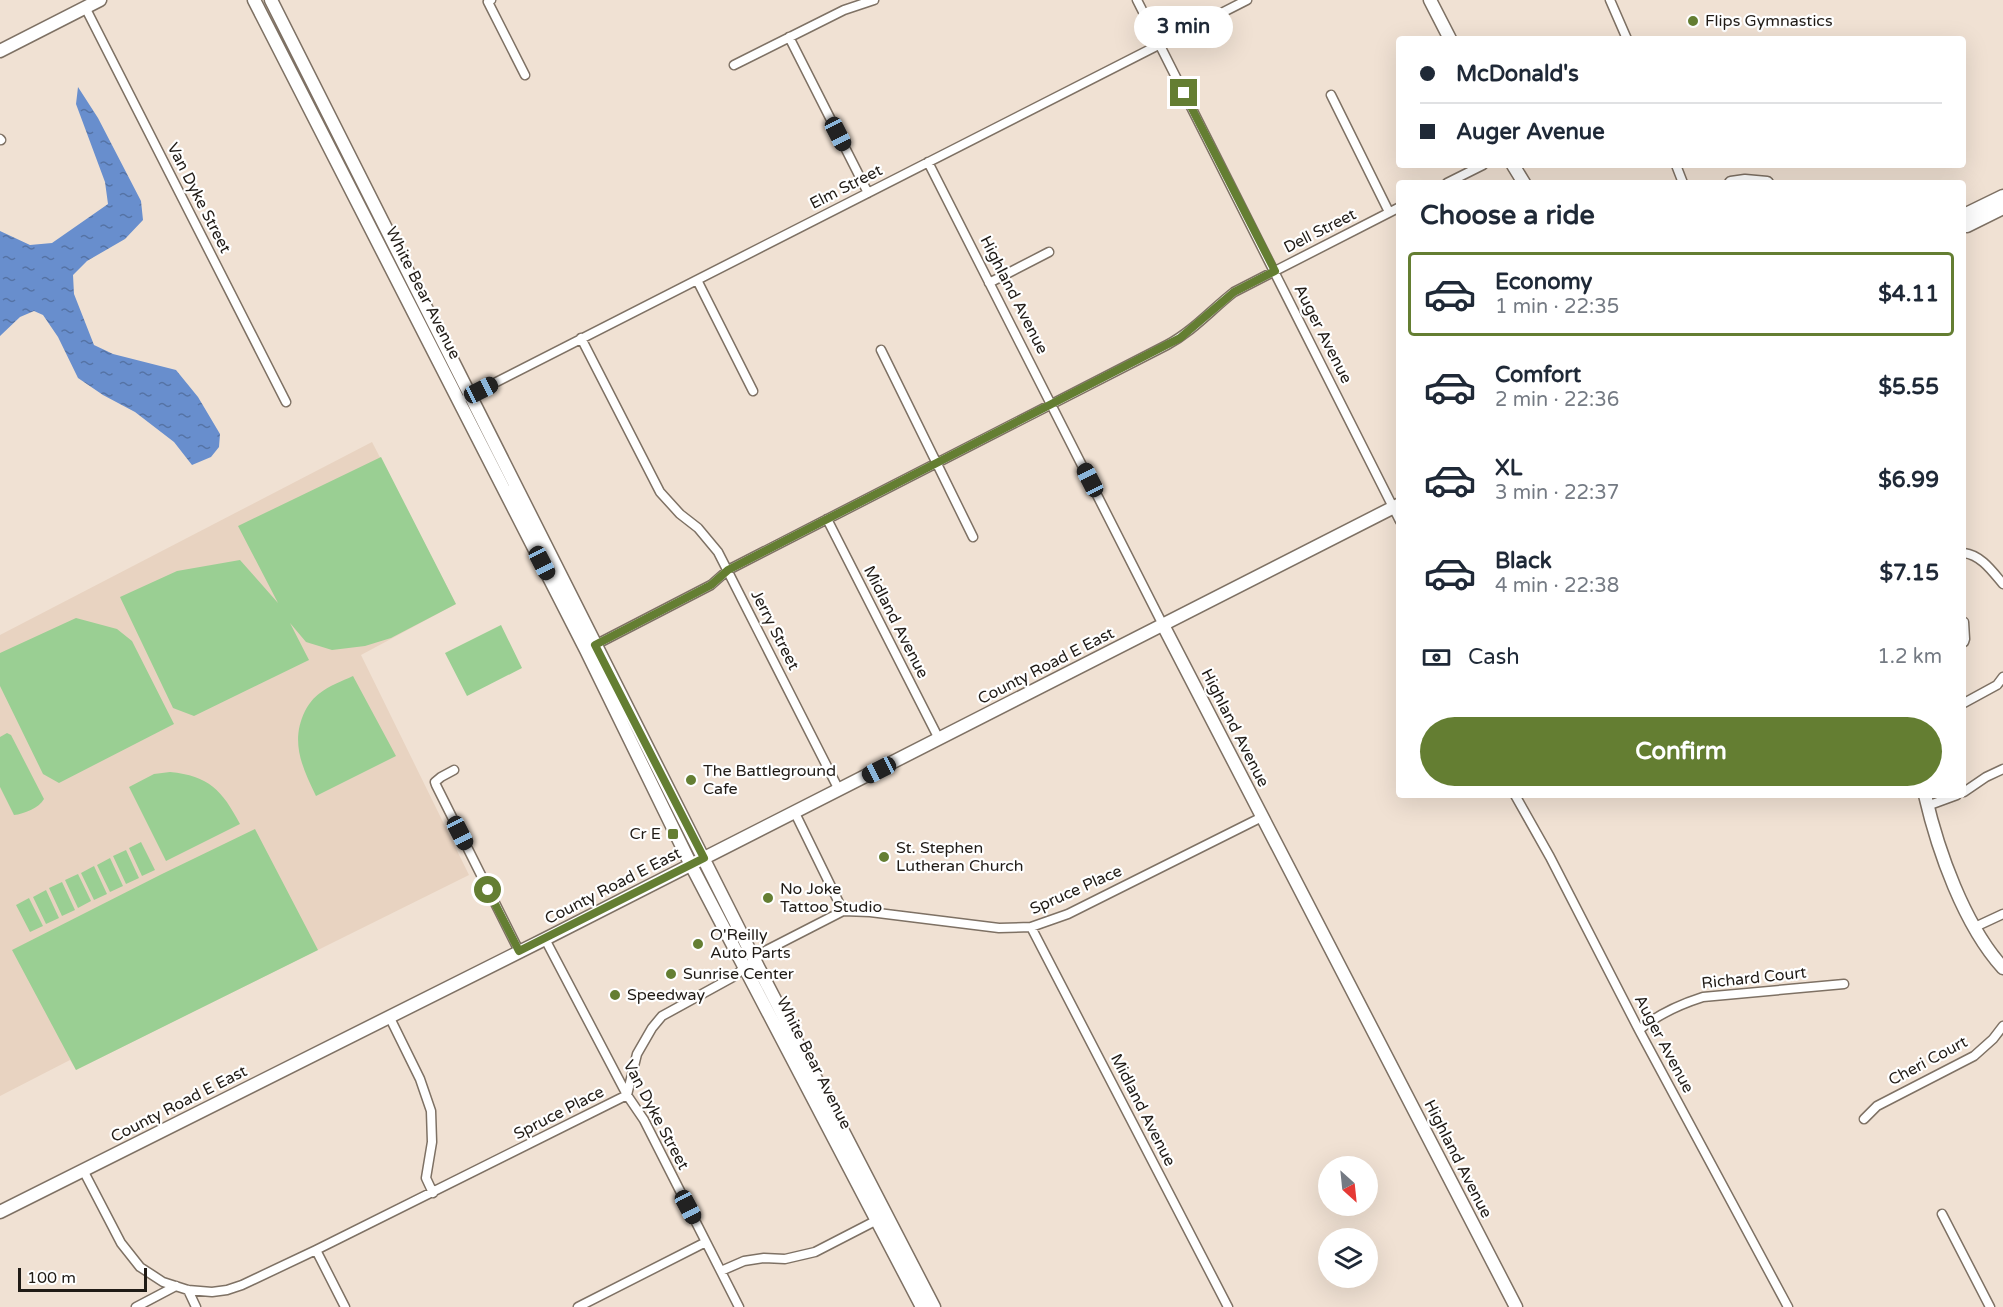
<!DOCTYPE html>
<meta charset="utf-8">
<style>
body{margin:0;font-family:"Varela Round",sans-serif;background:#f2f2f3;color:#1f2937;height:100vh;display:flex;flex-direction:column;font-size:22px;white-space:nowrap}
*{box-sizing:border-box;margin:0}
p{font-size:20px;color:#747a83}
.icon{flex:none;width:33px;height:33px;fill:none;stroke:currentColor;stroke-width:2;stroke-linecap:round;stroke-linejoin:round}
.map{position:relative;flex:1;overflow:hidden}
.side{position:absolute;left:1396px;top:180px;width:570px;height:618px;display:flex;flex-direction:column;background:#fff;border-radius:6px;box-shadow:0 6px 24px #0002}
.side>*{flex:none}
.guide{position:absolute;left:1396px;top:36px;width:570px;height:132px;border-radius:6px;box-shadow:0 6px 24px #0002;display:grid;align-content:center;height:132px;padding:0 24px;background:#fff}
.needle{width:39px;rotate:153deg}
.fabs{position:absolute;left:1318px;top:1156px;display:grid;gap:12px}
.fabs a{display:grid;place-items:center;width:60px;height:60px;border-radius:50%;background:#fff;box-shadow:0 6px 24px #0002;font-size:30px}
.scale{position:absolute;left:18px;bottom:15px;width:129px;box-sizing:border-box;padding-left:6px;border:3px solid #201b16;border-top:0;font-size:16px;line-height:21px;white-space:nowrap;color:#201b16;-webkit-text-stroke:4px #fff;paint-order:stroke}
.end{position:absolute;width:27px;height:27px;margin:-14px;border:8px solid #647e32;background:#fff;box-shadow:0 0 0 3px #fff}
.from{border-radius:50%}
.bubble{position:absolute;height:42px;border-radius:21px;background:#fff;box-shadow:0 6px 24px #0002;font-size:20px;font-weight:800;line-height:42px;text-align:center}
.car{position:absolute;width:18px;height:36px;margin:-18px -9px;border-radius:8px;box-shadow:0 0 4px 2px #0007;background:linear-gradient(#222 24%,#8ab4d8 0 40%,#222 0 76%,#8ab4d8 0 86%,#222 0)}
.guide b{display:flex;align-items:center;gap:21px;height:57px;font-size:22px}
.guide b+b{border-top:2px solid #e0e1e3}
.guide i{width:15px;height:15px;background:#1f2937}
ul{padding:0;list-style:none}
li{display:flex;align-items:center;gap:18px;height:84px;margin:0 12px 9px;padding:0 12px;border:3px solid transparent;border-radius:6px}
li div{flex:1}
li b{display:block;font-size:22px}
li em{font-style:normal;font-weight:800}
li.on{border-color:#647e32}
li>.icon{width:54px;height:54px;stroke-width:1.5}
h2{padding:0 24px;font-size:27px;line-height:72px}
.pay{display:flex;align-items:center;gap:15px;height:66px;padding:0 24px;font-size:22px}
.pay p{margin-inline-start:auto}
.primary-button{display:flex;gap:12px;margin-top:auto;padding:12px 24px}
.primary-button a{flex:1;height:69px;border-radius:36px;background:#647e32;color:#fff;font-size:24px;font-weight:800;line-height:69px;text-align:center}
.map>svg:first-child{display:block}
.built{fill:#e8d3c1}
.green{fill:#9acf93}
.water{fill:url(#water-ripples)}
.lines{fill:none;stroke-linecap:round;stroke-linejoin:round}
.street-casing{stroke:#7e7164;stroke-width:11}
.secondary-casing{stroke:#7e7164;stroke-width:15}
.street{stroke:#fff;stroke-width:8}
.secondary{stroke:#fff;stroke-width:12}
.route{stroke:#647e32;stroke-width:8}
.poi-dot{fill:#647e32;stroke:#fff;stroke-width:2}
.labels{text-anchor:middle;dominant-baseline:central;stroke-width:4.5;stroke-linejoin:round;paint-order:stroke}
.poi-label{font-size:16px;fill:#201b16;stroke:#fff;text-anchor:start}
.street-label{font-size:16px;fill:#201b16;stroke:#fff}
</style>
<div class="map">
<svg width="2003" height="1307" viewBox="0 0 2003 1307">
<defs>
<pattern id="water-ripples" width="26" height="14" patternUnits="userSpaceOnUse" patternTransform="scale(1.5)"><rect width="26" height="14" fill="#688ecd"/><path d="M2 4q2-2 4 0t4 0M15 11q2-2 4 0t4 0" fill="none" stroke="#5573a5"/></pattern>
</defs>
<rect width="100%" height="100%" fill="#f0e1d3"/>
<path class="built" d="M 372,442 L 456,604 L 361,655 L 469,875 L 76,1070 L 70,1060 L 0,1096 L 0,635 Z"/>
<path class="green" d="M 381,457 L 456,604 L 391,638 L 365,646 L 332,650 L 306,642 L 290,623 L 309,660 L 194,716 L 173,708 L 120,597 L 177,571 L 240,560 L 278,603 L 238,526 Z
M 76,618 L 117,629 L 132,641 L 174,724 L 59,783 L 43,774 L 0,686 L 0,653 Z
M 501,625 L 522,668 L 467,696 L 445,653 Z
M 353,676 L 396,756 L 316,796 C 302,767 290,742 305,711 C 308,705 314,697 320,693 C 329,686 342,681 353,676 Z
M 7,733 L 11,735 L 44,799 C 39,808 24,814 14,815 L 0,787 L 0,737 Z
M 170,772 C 209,776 222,790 240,824 L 166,861 L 129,787 L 154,774 Z
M 255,829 L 318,950 L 76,1070 L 12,950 L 162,874 Z
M 141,842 L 155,870 L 142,876 L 129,848 Z
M 126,850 L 139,878 L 126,884 L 113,856 Z
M 110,858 L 123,886 L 110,892 L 97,865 Z
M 94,866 L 107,894 L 94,900 L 81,873 Z
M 78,874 L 91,901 L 78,908 L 65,880 Z
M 62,882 L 75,910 L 62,916 L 49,888 Z
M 46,890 L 59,918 L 46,924 L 33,897 Z
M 29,898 L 43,926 L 30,932 L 16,905 Z"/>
<path class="water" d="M 78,87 L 98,118 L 141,201 L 143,220 L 125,239 L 87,261 L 73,275 L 74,294 L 94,345 L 113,354 L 176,370 L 198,397 L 220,434 L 219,447 L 211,457 L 192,465 L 174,442 L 135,412 L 103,395 L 78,378 L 58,337 L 43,315 L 34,311 L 20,317 L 0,336 L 0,231 L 30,245 L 52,243 L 108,204 L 105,182 L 76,104 Z"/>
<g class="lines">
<defs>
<path id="street" d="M 491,0 L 488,2 L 525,75
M 1137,0 L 1400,521
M 1610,0 L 1627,39
M 85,7 L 286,402
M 789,37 L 868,193
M 734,65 L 844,10 L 874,0
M 1331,95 L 1389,212
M 0,139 L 1,140
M 928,162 L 1163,625
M 1676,165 L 1683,183
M 1447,183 L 1483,165
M 697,280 L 753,391
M 989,283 L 1049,252
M 581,338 L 660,492 L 680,514 L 698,528 L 718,552 L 839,790
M 881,350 L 973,537
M 467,397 L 1247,0
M 827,519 L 939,739
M 1964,553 C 1981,555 1992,571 2003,584
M 1964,622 L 1965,639 L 1964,642
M 595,645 L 711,585 L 728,570 L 1167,345 C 1193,331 1211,310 1234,292 L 1400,207
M 1964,703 L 1997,685 L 2003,677
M 454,770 L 441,777 L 435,782 L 436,785 L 519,951
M 1964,792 L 1986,777 L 2003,769
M 1515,795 L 1550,857 L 1639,1030 L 1788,1307
M 1927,806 L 1957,795
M 795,813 L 843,911
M 1031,927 L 1228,1307
M 1975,927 L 2003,914
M 545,939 L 627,1095 L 644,1120 L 739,1307
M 389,1016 L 420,1079 L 431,1111 L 432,1142 L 426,1178 L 433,1193
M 1639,1030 C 1657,1015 1681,1004 1703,997 L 1844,984
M 1864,1119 L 1877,1106 L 1974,1056 L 1993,1039 L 2003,1026
M 83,1170 L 121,1243 L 140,1267 L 163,1282 L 188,1290 L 212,1292 L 227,1290 L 242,1285 L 316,1250 L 627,1095 L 637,1054 L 652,1028 L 662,1016 L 733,977 L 767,950 L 843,911 L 870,912 L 999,928 L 1031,927 L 1068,914 L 1262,817
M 1942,1214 L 1990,1307
M 316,1250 L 345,1307
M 721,1271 L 744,1261 L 764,1258 L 785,1259 L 815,1252 L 881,1218
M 188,1290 L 196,1307
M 136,1307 L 176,1286
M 578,1307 L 706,1242"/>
<path id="secondary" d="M 254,0 L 586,650 L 691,865 L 922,1307
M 271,0 L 754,959 L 934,1307
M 1430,0 L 1450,39
M 0,51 L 100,0
M 1513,165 L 1524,183
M 1731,183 L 1745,181 L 1767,183
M 1964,215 L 2003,196
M 1964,225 L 1967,226 L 2003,208
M 1163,625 L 1516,1307
M 1925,795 C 1938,851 1964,925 2003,968
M 0,1212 L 545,939 L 1400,504"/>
</defs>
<use href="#street" class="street-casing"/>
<use href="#secondary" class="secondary-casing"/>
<use href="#street" class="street"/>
<use href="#secondary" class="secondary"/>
</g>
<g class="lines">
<path class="route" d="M 488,890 L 519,951 L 704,858 L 595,645 L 711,585 L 728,570 L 1180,338 L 1234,292 L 1275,271 L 1184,93"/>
</g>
<g class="poi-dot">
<circle cx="1693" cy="21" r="6"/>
<circle cx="691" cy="780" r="6"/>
<rect x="667" y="828" width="12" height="12" rx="3"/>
<circle cx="884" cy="857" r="6"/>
<circle cx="768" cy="898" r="6"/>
<circle cx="698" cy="944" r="6"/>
<circle cx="671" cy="974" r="6"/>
<circle cx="615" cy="995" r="6"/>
</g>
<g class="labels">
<g class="poi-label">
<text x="1705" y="21">Flips Gymnastics</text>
<text x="703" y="771">The Battleground<tspan x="703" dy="18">Cafe</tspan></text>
<text x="661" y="834" text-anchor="end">Cr E</text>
<text x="896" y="848">St. Stephen<tspan x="896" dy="18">Lutheran Church</tspan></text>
<text x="780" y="889">No Joke<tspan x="780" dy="18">Tattoo Studio</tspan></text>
<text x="710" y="935">O'Reilly<tspan x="710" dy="18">Auto Parts</tspan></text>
<text x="683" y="974">Sunrise Center</text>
<text x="627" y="995">Speedway</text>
</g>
<g class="street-label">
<text transform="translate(846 187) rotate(-27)">Elm Street</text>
<text transform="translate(199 198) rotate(63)">Van Dyke Street</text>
<text transform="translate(1320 231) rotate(-27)">Dell Street</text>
<text transform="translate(423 293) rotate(63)">White Bear Avenue</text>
<text transform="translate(1014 295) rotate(63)">Highland Avenue</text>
<text transform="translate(1323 334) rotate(63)">Auger Avenue</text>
<text transform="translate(896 622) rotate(63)">Midland Avenue</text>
<text transform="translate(775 630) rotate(63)">Jerry Street</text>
<text transform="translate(1046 666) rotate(-27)">County Road E East</text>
<text transform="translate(1235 728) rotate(63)">Highland Avenue</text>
<text transform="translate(613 886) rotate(-27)">County Road E East</text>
<text transform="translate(1076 890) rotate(-24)">Spruce Place</text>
<text transform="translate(1754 978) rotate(-6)">Richard Court</text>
<text transform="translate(1664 1044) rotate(62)">Auger Avenue</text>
<text transform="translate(1928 1061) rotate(-28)">Cheri Court</text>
<text transform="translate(814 1063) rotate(63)">White Bear Avenue</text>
<text transform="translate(179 1104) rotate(-27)">County Road E East</text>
<text transform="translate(1143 1110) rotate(63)">Midland Avenue</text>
<text transform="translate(559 1113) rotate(-27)">Spruce Place</text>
<text transform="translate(656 1115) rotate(62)">Van Dyke Street</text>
<text transform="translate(1458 1159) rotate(63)">Highland Avenue</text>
</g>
</g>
</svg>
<div class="fabs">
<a><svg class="needle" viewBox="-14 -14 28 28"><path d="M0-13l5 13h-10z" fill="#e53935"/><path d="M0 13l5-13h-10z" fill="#747a83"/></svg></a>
<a><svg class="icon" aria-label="layers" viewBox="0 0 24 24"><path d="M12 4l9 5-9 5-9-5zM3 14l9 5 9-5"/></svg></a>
</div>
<div class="scale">100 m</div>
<i class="end from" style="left:488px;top:890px"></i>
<i class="end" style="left:1184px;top:93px"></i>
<div class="bubble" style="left:1134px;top:6px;width:99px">3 min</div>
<i class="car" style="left:838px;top:134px;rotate:153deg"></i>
<i class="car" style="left:481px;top:390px;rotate:63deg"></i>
<i class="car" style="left:1090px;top:480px;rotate:333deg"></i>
<i class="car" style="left:542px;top:563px;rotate:153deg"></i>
<i class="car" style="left:879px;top:770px;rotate:243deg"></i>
<i class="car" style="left:460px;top:833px;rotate:153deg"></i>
<i class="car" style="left:688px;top:1207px;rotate:152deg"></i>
<div class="guide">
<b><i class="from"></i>McDonald's</b>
<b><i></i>Auger Avenue</b>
</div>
<section class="side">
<h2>Choose a ride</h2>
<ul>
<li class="on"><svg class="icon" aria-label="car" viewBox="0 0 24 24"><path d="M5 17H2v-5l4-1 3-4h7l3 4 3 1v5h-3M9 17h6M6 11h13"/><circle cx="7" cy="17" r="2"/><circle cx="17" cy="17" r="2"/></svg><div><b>Economy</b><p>1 min · 22:35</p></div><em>$4.11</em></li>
<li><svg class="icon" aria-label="car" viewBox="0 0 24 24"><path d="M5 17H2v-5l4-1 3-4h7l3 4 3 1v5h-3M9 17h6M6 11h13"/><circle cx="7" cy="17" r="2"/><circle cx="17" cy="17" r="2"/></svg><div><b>Comfort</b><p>2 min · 22:36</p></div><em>$5.55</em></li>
<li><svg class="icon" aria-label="car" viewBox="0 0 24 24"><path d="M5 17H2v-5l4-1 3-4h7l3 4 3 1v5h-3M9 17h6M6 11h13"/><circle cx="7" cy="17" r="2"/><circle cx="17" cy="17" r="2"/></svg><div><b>XL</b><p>3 min · 22:37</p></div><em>$6.99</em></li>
<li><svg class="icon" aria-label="car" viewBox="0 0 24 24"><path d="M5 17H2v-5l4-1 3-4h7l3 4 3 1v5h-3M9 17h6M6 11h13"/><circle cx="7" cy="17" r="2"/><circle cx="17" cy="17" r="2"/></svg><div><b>Black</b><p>4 min · 22:38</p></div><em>$7.15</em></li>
</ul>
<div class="pay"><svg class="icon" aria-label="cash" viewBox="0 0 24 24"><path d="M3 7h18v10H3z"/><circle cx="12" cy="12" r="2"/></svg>Cash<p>1.2 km</p></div>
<div class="primary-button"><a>Confirm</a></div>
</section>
</div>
